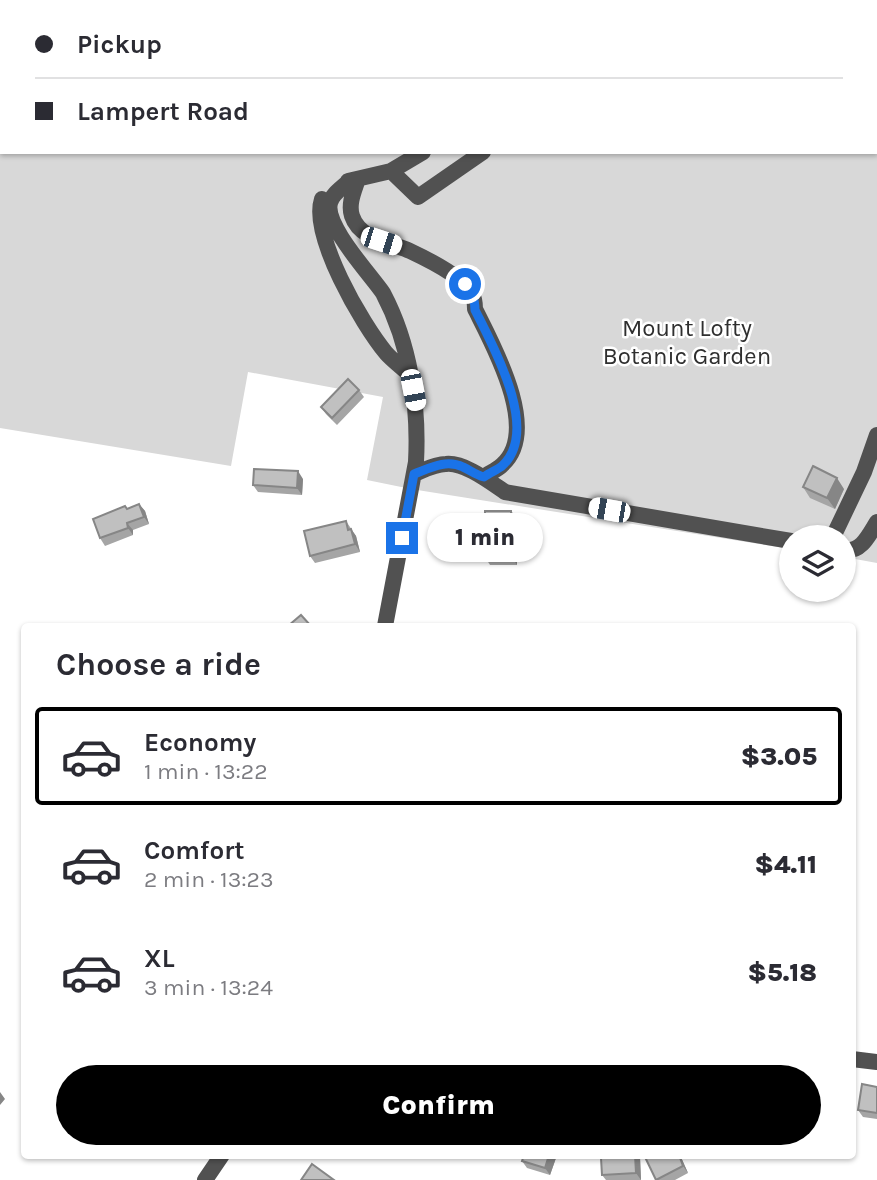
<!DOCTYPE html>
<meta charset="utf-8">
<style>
body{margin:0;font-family:Karla,sans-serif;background:#f2f2f3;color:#2b2b33;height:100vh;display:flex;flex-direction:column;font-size:26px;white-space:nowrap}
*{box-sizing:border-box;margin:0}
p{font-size:23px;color:#7c7c81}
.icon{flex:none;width:38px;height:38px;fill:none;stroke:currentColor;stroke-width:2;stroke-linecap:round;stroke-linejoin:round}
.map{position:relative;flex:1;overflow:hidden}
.details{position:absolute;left:21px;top:623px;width:835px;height:536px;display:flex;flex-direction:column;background:#fff;border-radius:7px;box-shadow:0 2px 5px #0004}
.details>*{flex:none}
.guide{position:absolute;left:0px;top:0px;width:878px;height:154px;box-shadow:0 2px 5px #0004;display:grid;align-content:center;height:154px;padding:0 35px;background:#fff}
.tools{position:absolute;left:779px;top:525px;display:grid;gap:14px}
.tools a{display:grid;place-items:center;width:77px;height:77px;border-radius:50%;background:#fff;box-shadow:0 2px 5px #0004;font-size:35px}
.end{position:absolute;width:32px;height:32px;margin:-16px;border:9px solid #1a73e8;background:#fff;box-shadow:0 0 0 4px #fff}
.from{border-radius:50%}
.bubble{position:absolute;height:49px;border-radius:24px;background:#fff;box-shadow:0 2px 5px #0004;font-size:23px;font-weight:800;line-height:49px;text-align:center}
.car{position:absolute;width:21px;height:42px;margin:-21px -10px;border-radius:9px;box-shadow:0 0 5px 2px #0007;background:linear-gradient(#fff 24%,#345 0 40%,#fff 0 76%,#345 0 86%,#fff 0)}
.guide b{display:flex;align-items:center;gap:24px;height:66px;font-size:26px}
.guide b+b{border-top:2px solid #e1e1e2}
.guide i{width:18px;height:18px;background:#2b2b33}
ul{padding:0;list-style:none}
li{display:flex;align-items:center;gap:21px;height:98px;margin:0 14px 10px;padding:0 21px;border:4px solid transparent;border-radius:7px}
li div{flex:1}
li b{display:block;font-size:26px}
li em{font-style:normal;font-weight:800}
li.current{border-color:#000}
li>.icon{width:63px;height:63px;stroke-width:1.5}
h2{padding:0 35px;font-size:32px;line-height:84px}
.cta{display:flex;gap:14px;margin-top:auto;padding:14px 35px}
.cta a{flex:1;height:80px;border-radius:42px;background:#000;color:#fff;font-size:28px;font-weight:800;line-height:80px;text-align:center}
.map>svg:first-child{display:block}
.green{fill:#d8d8d8;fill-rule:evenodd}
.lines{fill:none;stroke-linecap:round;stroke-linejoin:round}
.minor{stroke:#515151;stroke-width:16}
.wall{fill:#a5a5a5}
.shaded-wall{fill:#868686}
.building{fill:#c0c0c0;stroke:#868686;stroke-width:2}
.route{stroke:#1a73e8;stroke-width:9}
.labels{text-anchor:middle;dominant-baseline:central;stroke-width:5;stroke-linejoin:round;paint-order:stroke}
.park-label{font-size:24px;fill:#2f2f2f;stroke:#fff}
</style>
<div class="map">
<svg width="877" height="1180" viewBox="0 0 877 1180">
<rect width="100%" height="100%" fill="#fff"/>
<path class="green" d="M 0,0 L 877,0 L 877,563 L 844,557 L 844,537 L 791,537 L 791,549 L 411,489 L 367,480 L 383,397 L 248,372 L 231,466 L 0,428 ZM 2,2 L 877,2 L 877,152 L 2,152 Z"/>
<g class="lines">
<path class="minor" d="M 504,0 L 504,2
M 766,0 L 767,2
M 391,171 L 418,197 L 483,152
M 358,179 C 354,191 348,204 352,216 C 360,240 390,242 410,251 C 427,259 464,277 472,294 C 475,299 475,304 475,309 C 493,345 541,431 502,465 C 497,470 489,473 484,477
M 348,181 L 391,171 L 423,152
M 348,182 C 342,188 332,194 330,203 C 324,225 370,274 383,293 C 410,344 419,405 416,462 L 385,626
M 322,199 C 310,235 362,324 386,353 C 393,361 403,368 410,375
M 414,474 C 424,470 435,464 446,464 C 464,462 490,482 505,492 L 791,541
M 833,537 L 864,472 L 877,435
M 844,550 C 861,553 869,535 877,522
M 852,1059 L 877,1062
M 205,1180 L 222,1155"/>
</g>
<path class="wall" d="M 359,390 L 364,397 L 337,425 L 326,414 L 321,407 Z
M 303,479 L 302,495 L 258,492 L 253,485 Z
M 803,487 L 844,489 L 835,509 L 810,498 Z
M 139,504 L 145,511 L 149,524 L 133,530 L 133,535 L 105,546 L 100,538 L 127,509 Z
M 517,518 L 517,565 L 490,565 L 485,557 Z
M 346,521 L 356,536 L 360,552 L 315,563 L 310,556 Z
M 877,1087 L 877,1119 L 863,1117 L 858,1110 Z
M 609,1155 L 638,1155 L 640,1157 L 641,1180 L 606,1180 L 602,1175 L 609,1158 Z
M 648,1155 L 680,1155 L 688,1173 L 675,1180 L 656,1180 Z
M 556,1158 L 550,1175 L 527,1168 L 522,1161 Z"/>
<path class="shaded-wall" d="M 298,471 L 303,479 L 302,495 L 297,488 Z
M 837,478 L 844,489 L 835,509 L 827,498 Z
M 139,504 L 145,511 L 149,524 L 144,517 Z
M 511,511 L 517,518 L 517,565 L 512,557 Z
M 127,523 L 133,530 L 133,535 L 128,528 Z
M 351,529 L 356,536 L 360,552 L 355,544 Z
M 0,1092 L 5,1099 L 0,1105 Z
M 549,1155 L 554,1155 L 556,1158 L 550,1175 L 545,1168 Z
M 634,1155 L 638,1155 L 640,1157 L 641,1180 L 636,1173 Z
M 679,1155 L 680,1155 L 688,1173 L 683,1166 Z"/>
<path class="building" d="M 475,0 L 491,0 L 490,2 L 475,2 Z
M 348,379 L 359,390 L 332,418 L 321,407 Z
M 813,466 L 837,478 L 827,498 L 803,487 Z
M 254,469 L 298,471 L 297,488 L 253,485 Z
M 139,504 L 144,517 L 127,523 L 128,528 L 100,538 L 93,519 L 125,506 L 127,509 Z
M 485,511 L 511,511 L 512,557 L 485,557 Z
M 346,521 L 348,530 L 351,529 L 355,544 L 310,556 L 304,531 Z
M 301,615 L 311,626 L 288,626 Z
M 862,1084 L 877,1087 L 877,1113 L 858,1110 Z
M 524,1155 L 549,1155 L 545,1168 L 522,1161 Z
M 609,1155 L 635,1155 L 636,1173 L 602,1175 L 601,1158 L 609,1158 Z
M 648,1155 L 679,1155 L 683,1166 L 656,1180 L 645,1157 Z
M 312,1164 L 334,1180 L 301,1180 Z"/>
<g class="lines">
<path class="route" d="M 402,538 L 414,474 C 430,468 446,459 463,467 C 470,470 476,475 484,477 C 489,473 497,470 502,466 C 541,431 493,346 475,310 C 475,298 472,293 465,284"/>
</g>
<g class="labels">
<g class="park-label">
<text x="687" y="328">Mount Lofty<tspan x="687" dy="28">Botanic Garden</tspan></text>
</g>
</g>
</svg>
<div class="tools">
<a><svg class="icon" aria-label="layers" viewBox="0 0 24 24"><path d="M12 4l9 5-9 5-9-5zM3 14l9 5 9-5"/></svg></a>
</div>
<i class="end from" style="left:465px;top:284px"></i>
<i class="end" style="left:402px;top:538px"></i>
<div class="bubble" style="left:427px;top:513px;width:116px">1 min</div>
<i class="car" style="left:381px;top:241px;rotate:108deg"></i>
<i class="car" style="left:413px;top:390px;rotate:169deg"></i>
<i class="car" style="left:609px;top:510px;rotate:280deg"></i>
<div class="guide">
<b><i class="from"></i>Pickup</b>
<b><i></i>Lampert Road</b>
</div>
<section class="details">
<h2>Choose a ride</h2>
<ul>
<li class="current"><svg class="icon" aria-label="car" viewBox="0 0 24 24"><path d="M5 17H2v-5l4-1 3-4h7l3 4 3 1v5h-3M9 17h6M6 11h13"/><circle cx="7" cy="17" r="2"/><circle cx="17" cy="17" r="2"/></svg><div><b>Economy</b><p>1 min · 13:22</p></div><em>$3.05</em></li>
<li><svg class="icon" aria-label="car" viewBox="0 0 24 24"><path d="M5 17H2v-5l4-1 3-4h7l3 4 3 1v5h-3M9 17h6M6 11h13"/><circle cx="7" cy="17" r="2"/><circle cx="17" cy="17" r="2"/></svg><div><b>Comfort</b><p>2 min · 13:23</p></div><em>$4.11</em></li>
<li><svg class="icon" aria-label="car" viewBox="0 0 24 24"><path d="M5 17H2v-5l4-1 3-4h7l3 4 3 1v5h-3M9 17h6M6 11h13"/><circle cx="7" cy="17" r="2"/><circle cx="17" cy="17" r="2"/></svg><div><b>XL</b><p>3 min · 13:24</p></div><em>$5.18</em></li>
</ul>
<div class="cta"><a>Confirm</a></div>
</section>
</div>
